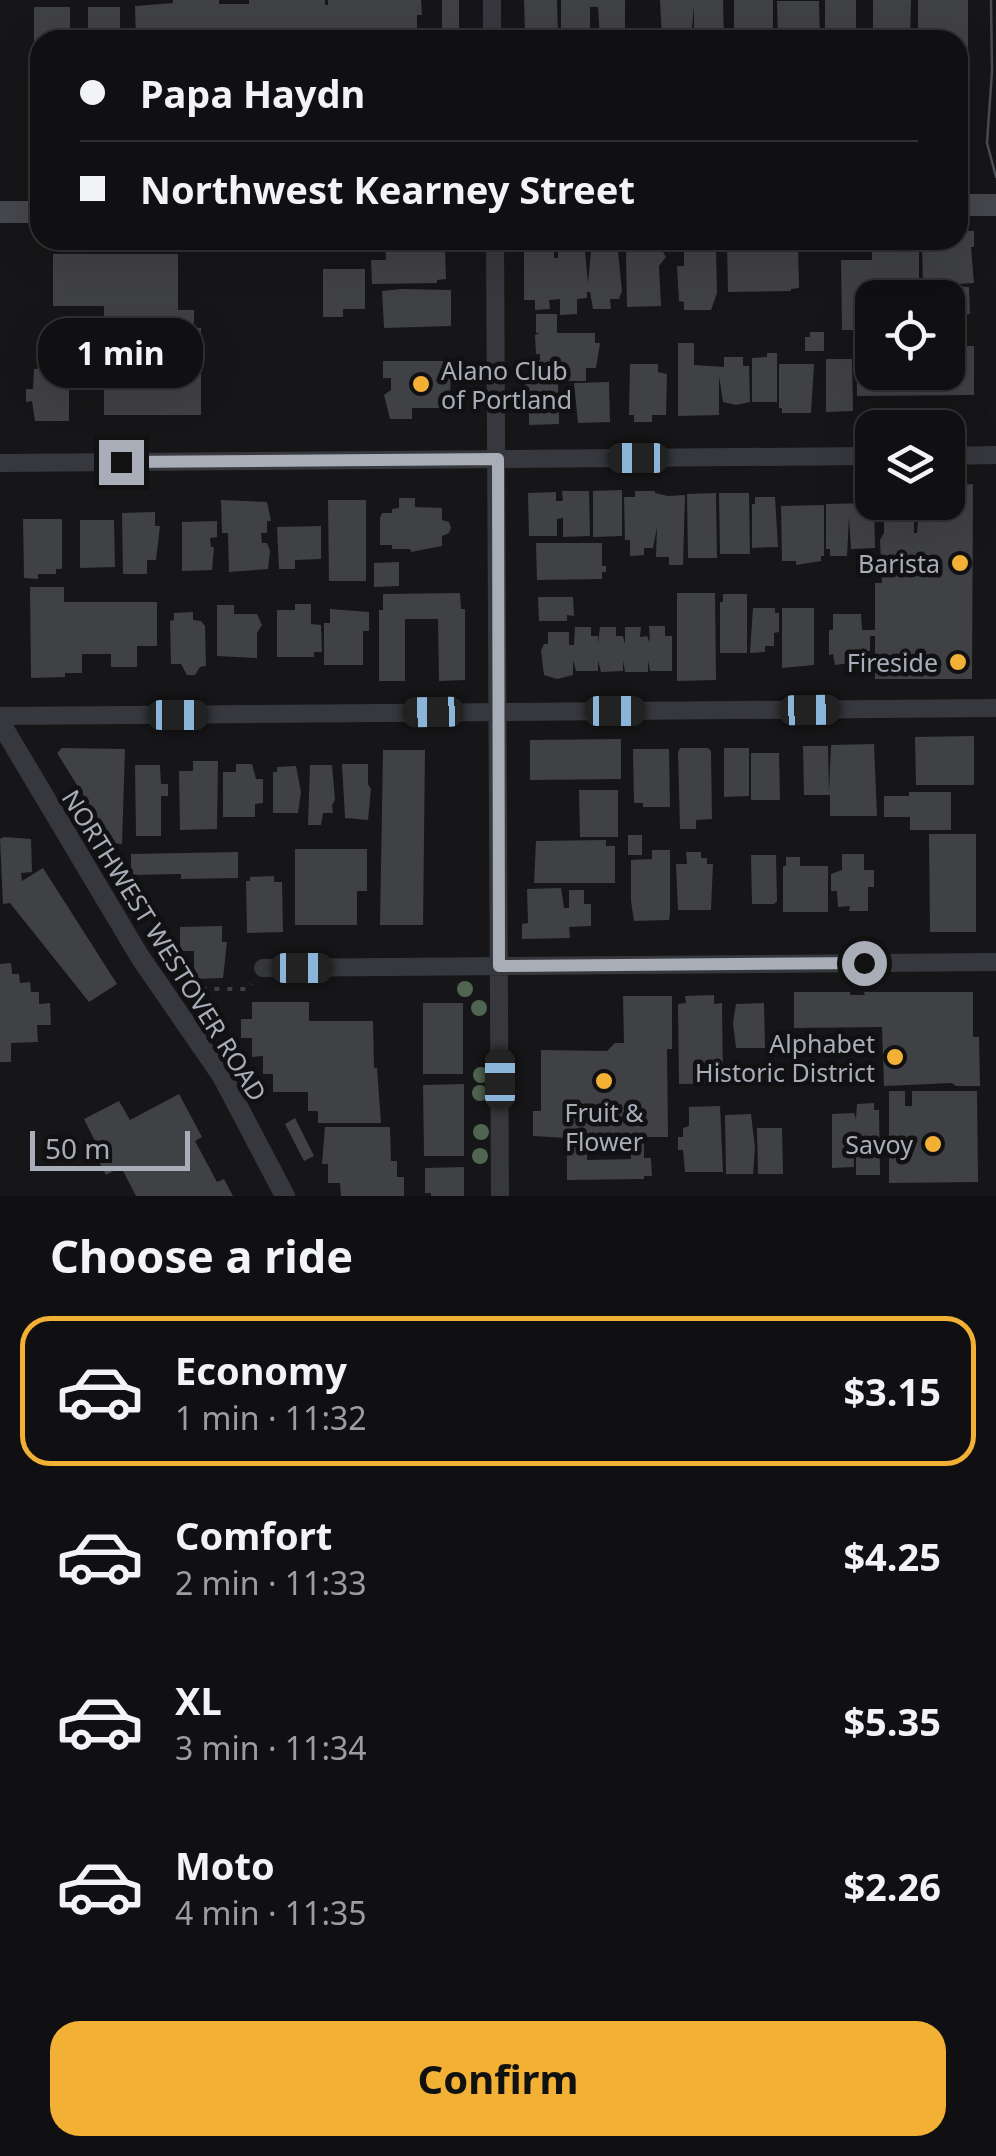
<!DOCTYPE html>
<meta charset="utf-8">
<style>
body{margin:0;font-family:"Noto Sans",sans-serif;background:#19191b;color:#f1f3f6;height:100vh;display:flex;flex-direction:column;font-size:38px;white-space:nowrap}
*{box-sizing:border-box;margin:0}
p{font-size:32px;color:#9c9d9f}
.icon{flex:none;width:55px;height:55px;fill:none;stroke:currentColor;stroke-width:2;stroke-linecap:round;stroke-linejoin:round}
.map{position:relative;height:1196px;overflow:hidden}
.panel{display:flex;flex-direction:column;background:#101012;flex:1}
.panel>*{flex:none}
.guide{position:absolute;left:30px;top:30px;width:938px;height:220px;border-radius:30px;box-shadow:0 10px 40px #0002,0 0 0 2px #303032;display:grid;align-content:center;height:220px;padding:0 50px;background:#101012}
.controls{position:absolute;left:855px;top:280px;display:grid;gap:20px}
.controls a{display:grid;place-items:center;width:110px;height:110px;border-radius:20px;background:#101012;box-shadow:0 10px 40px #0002,0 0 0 2px #303032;font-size:50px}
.scale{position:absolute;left:30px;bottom:25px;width:160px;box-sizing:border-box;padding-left:10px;border:5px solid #a8adb8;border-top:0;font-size:28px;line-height:35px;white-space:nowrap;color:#a8adb8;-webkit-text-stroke:8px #111113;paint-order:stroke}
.end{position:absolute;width:45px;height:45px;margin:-22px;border:12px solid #a8adb8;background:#111;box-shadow:0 0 0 5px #111}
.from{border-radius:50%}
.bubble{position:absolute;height:70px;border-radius:30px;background:#101012;box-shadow:0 10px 40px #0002,0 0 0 2px #303032;font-size:32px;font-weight:700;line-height:70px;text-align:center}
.car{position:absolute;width:30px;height:60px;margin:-30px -15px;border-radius:12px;box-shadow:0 0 8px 2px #0007;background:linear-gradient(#222 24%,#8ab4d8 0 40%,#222 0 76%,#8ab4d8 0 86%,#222 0)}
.guide b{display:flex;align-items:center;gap:35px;height:95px;font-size:38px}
.guide b+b{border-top:2px solid #303032}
.guide i{width:25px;height:25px;background:#f1f3f6}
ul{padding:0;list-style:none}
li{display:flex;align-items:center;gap:30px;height:150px;margin:0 20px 15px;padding:0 30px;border:5px solid transparent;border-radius:30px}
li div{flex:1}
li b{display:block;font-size:38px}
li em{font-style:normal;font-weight:700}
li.current{border-color:#f2b134}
li>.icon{width:90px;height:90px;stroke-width:1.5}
h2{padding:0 50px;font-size:45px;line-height:120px}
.cta{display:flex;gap:20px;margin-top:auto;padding:20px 50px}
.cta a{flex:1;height:115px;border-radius:30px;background:#f2b134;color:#111;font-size:40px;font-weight:700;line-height:115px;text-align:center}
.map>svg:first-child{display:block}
.building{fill:#404145;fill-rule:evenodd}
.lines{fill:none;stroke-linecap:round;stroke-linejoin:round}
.path{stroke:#3d3f44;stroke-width:4;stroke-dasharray:5 8;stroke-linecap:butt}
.minor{stroke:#37383d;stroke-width:18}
.tertiary{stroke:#37383d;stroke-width:20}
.secondary{stroke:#45474d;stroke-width:22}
.tram{stroke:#4a4c52;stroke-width:2.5}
.tree{fill:#506452}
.route{stroke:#a8adb8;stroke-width:12}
.poi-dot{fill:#f2b134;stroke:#111113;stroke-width:4}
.labels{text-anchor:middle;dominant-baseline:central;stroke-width:9;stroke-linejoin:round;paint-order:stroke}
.poi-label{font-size:25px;fill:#a8adb8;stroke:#111113;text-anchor:end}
.street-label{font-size:25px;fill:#a8adb8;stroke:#111113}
</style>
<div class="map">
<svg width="996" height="1196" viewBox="0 0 996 1196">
<rect width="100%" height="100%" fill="#161618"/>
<path class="building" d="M 173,0 L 219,0 L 219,4 L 249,4 L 249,0 L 325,0 L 325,5 L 328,5 L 328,0 L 421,0 L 422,15 L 417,15 L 417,40 L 136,40 L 135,6 L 173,3 Z
M 442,0 L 459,0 L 459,39 L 442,39 Z
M 524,0 L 557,0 L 558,36 L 531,37 L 531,31 L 525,31 Z
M 561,0 L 625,0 L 625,40 L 600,40 L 598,7 L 590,7 L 590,30 L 561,30 Z
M 660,0 L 723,0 L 724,40 L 694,38 L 694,6 L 691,40 L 662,40 Z
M 734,0 L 773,0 L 773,31 L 734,32 Z
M 825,0 L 856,0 L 856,28 L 850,28 L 850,40 L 825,40 Z
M 873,0 L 911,0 L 910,40 L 887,40 L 887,31 L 873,31 Z
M 918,0 L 968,0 L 968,124 L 958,124 L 958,40 L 918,40 Z
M 777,1 L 819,1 L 820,40 L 778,40 Z
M 34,7 L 70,7 L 70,40 L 40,40 L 40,51 L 34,51 Z
M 88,7 L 120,7 L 120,40 L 88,40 Z
M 29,107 L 40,107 L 40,162 L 29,162 Z
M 958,127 L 969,127 L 969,176 L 958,176 Z
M 958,231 L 974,231 L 974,247 L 971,247 L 974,283 L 939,285 L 969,287 L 970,314 L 948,315 L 948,298 L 906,298 L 906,281 L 872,282 L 872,330 L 842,330 L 841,260 L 872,260 L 872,244 L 919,244 L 919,281 L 916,281 L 916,285 L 923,285 L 922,240 L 958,240 Z
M 437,242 L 437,247 L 445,247 L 446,279 L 437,280 L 437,283 L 372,284 L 371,260 L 386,260 L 385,243 Z
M 798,242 L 799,288 L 791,289 L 791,291 L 728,292 L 727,243 Z
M 652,248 L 662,250 L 666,257 L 659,266 L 661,306 L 627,307 L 626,252 L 649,251 Z
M 585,251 L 588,283 L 591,252 L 618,251 L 622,291 L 619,299 L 610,299 L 611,309 L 593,309 L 590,292 L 587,292 L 587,298 L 577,299 L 577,314 L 560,315 L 560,299 L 549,300 L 550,309 L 535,310 L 535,300 L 524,300 L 524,252 L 554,252 L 554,258 L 558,258 L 558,252 Z
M 684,251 L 716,251 L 717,293 L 711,310 L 684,310 L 684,302 L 679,301 L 677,266 L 684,266 Z
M 53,254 L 178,254 L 178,310 L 194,310 L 194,328 L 201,328 L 201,415 L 104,415 L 104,335 L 113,335 L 113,327 L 104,327 L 104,306 L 53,306 Z
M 323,269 L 365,269 L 365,309 L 343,309 L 343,317 L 323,317 Z
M 401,289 L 451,290 L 451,326 L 384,328 L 382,291 Z
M 536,314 L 557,314 L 557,333 L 595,333 L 595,343 L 600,343 L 596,368 L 586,368 L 586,381 L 558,381 L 559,424 L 529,425 L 529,411 L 525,411 L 525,382 L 540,382 L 540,378 L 536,378 L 535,360 L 540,360 L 540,354 L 536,354 L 535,335 L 540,333 L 536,333 Z
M 948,317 L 958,317 L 958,342 L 948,342 Z
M 810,332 L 824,332 L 824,351 L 805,351 L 805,337 L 810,337 Z
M 857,332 L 872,332 L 872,372 L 948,372 L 948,346 L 974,346 L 974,395 L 857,396 Z
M 678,343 L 694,343 L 694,365 L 724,367 L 724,357 L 743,357 L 743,366 L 749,366 L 750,402 L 736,405 L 723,402 L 719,376 L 719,415 L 678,416 Z
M 767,353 L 777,353 L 777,402 L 752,402 L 752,358 L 767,357 Z
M 826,359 L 852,359 L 853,411 L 826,412 Z
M 50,361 L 69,361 L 69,421 L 35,421 L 32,401 L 26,402 L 26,389 L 33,389 L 34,369 L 50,368 Z
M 383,361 L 443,361 L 443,373 L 451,373 L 450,394 L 445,394 L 445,408 L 412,408 L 412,419 L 390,419 L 384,395 L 391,390 L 391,378 L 383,378 Z
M 630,364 L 658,364 L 658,372 L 667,374 L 666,415 L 652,415 L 652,422 L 634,422 L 634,415 L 629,415 Z
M 779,364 L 814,364 L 811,413 L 782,413 L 782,408 L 779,408 Z
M 609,382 L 610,422 L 578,423 L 574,383 Z
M 973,484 L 972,679 L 875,679 L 875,636 L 870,636 L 870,651 L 866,651 L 866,661 L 835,665 L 833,654 L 829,655 L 829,630 L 833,630 L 833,614 L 861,614 L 862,630 L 875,630 L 875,583 L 882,583 L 880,540 L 884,533 L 884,502 L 914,502 L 914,533 L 917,533 L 920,502 L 948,502 L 948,486 Z
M 622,490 L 622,536 L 593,537 L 593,491 Z
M 562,491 L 589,491 L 590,536 L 563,537 L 563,518 L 557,519 L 557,536 L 529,536 L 528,493 L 556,492 L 556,501 L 563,501 Z
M 635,491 L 655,491 L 655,493 L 668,496 L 685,495 L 683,565 L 669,565 L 669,557 L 656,557 L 657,527 L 653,548 L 644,548 L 644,555 L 630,556 L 630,540 L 625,540 L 624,497 L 635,497 Z
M 716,493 L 717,558 L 688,558 L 687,494 Z
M 719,493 L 749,493 L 750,554 L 720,554 Z
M 755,497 L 775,497 L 778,547 L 752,548 L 752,504 L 755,504 Z
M 399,498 L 415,498 L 415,507 L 442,508 L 442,520 L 449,522 L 451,528 L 449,533 L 442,536 L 442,546 L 411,552 L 410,549 L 392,549 L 392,545 L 380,545 L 380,518 L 382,513 L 392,513 L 392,509 L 399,508 Z
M 221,500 L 267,502 L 271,521 L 267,521 L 267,533 L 261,533 L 262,543 L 267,543 L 270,551 L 268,569 L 229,572 L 228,533 L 222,533 Z
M 328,500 L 366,500 L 366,581 L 329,581 Z
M 874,503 L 875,548 L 851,549 L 849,517 L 847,556 L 830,556 L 830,549 L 826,549 L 826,504 Z
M 824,505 L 824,556 L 821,556 L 821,561 L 796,565 L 796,561 L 782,561 L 781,506 Z
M 155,512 L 155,526 L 160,526 L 156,560 L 147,560 L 147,574 L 123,574 L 122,513 Z
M 23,519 L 62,519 L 62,569 L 56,569 L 56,574 L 38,574 L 38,579 L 24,578 Z
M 80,520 L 114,520 L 115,567 L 80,568 Z
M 217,521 L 217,537 L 210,538 L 211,547 L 214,547 L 212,570 L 182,571 L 182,522 Z
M 321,526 L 321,559 L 295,560 L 295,569 L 279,569 L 277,527 Z
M 536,543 L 602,543 L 602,566 L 606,566 L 606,572 L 602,572 L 602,579 L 537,580 Z
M 399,562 L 399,586 L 374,587 L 374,563 Z
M 30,587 L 64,587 L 64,602 L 157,602 L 157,646 L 137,646 L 137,667 L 111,667 L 111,654 L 82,654 L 82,673 L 65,673 L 65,677 L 31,678 Z
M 460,593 L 461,609 L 465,609 L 465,680 L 439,681 L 438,619 L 405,619 L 405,681 L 379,681 L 379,610 L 383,610 L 383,594 Z
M 677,593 L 715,593 L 716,680 L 677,681 Z
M 723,594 L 747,594 L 747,653 L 720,653 L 720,602 L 723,602 Z
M 538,597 L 573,597 L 574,616 L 567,615 L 567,621 L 539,621 Z
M 295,604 L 311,604 L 311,624 L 321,625 L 322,652 L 314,652 L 314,657 L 277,657 L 277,610 L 295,610 Z
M 217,605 L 234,605 L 234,614 L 257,614 L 262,625 L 257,633 L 257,658 L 217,656 Z
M 753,608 L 775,608 L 775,613 L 779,613 L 779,632 L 774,633 L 774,646 L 765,646 L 765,652 L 750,653 Z
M 782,608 L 814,608 L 814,665 L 782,668 Z
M 330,609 L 369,612 L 369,631 L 363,631 L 363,665 L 324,665 L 324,623 L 330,623 Z
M 193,612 L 193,620 L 201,621 L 205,626 L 206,666 L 200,667 L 195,675 L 187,675 L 181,664 L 171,664 L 170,621 L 174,620 L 174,613 Z
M 649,626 L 665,626 L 665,636 L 672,636 L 672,671 L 650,671 L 648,660 L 648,672 L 625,672 L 623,660 L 623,671 L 601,672 L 598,660 L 598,671 L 576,671 L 573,660 L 573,675 L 557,679 L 544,675 L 541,651 L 544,644 L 548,644 L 548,632 L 569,632 L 569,645 L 574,645 L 575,627 L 591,627 L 591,636 L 598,636 L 598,644 L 600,627 L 616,627 L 616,636 L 623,636 L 625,644 L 625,627 L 641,627 L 640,637 L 647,636 L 650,643 Z
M 974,736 L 974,785 L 916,785 L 915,737 Z
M 621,739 L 621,779 L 530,780 L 530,740 Z
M 874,744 L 877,816 L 830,816 L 830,795 L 804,795 L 803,746 L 828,746 L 829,793 L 831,745 Z
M 62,748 L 125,749 L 122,844 L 113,843 L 57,753 Z
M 680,748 L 708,748 L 711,751 L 712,819 L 696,820 L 696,829 L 680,829 L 678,752 Z
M 724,748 L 749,748 L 749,796 L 724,797 Z
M 633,749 L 669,749 L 670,807 L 643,807 L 643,803 L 634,803 Z
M 383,750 L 425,750 L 423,925 L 380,925 Z
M 751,753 L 779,753 L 780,800 L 751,800 Z
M 193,761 L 218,761 L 217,829 L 180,830 L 179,771 L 193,771 Z
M 236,764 L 252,764 L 256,779 L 263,779 L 263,803 L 255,804 L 255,817 L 223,817 L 223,772 L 236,772 Z
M 342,764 L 368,764 L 368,784 L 371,789 L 368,820 L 345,818 Z
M 135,765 L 160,765 L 161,784 L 168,784 L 168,796 L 161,796 L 161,836 L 136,836 Z
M 310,765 L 332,765 L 335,800 L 332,805 L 333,813 L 323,813 L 321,825 L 308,825 Z
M 296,766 L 301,792 L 298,813 L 273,813 L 273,772 L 277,772 L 277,767 Z
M 579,790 L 618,790 L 618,837 L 580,837 Z
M 909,792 L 951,792 L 951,830 L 910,830 L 910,817 L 884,817 L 884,796 L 909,796 Z
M 929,834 L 976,834 L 976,932 L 930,932 Z
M 628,835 L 642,835 L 642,855 L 628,855 Z
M 4,837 L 31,839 L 32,872 L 21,873 L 22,881 L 43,868 L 117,984 L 89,1002 L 10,903 L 3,904 L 0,839 Z
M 606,840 L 606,846 L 615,846 L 615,883 L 534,883 L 536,841 Z
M 295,849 L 367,849 L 367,891 L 357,891 L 357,925 L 295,925 Z
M 652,850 L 670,850 L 670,914 L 669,920 L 634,921 L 631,901 L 631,860 L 652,859 Z
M 238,852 L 238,878 L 181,879 L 181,874 L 131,875 L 131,854 Z
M 686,852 L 701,852 L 701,858 L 707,858 L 707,864 L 713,864 L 711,910 L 678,910 L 676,864 L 687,864 Z
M 842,854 L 864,854 L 864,870 L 874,870 L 874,887 L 868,887 L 868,911 L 849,911 L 850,906 L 838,907 L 837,891 L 831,891 L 831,874 L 842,870 Z
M 751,855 L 776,855 L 777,901 L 774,904 L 752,904 Z
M 786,857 L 800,857 L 800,866 L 828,866 L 828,912 L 783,912 L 783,866 L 786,866 Z
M 274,876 L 274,882 L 282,882 L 283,932 L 247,933 L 246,881 L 250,881 L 250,877 Z
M 561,888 L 564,908 L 569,908 L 569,890 L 584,890 L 584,904 L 591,904 L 591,926 L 569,927 L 570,938 L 522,939 L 522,924 L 528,923 L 527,889 Z
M 222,926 L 222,942 L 227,942 L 223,978 L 194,979 L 194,951 L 180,951 L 180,927 Z
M 11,963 L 12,974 L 19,974 L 20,983 L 30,982 L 31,992 L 39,992 L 39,1004 L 50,1003 L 51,1025 L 37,1025 L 38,1042 L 11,1043 L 11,1062 L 0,1062 L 0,964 Z
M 794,992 L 850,992 L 850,995 L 865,995 L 864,992 L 973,992 L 973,1037 L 979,1037 L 980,1086 L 956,1086 L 952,1083 L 884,1086 L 882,1027 L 794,1028 Z
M 714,995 L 714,1004 L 722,1003 L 723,1083 L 679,1084 L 678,1004 L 686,1003 L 685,996 Z
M 623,996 L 672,996 L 672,1049 L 667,1049 L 668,1137 L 644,1137 L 644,1158 L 651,1158 L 652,1176 L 644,1176 L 644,1179 L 567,1180 L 567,1138 L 533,1136 L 533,1111 L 541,1111 L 541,1050 L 607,1051 L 615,1043 L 624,1043 ZM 587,1137 L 631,1137 L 631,1159 L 587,1160 Z
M 252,1002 L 309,1002 L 309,1021 L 373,1021 L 374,1068 L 377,1068 L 381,1123 L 318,1123 L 318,1111 L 308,1111 L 308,1092 L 273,1092 L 273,1074 L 263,1074 L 263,1056 L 252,1057 L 252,1038 L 241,1038 L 241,1019 L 252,1019 Z
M 423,1003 L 463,1003 L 463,1074 L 423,1074 Z
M 764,1003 L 765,1048 L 736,1048 L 733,1023 L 736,1004 Z
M 464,1084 L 464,1156 L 424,1156 L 423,1085 Z
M 889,1091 L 905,1091 L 905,1106 L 912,1106 L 912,1091 L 977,1091 L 978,1182 L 889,1183 Z
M 179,1094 L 202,1137 L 195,1141 L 217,1182 L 224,1179 L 233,1196 L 136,1196 L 121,1167 L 106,1175 L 94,1152 L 99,1149 L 84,1119 L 119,1101 L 130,1120 Z
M 874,1103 L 874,1110 L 879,1110 L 880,1175 L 856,1175 L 856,1138 L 853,1138 L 854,1167 L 832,1168 L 832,1114 L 854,1113 L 856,1119 L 857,1104 Z
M 720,1106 L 723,1172 L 685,1172 L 683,1150 L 678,1150 L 678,1137 L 683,1137 L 683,1128 L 689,1126 L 689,1107 Z
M 751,1114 L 755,1148 L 753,1174 L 726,1174 L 725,1115 Z
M 295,1118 L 314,1156 L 304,1161 L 285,1124 Z
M 325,1127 L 390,1127 L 391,1161 L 397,1161 L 397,1177 L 404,1177 L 404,1196 L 341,1196 L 340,1183 L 328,1183 L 328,1164 L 322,1164 Z
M 757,1128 L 782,1128 L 783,1174 L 758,1174 Z
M 464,1167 L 464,1196 L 431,1196 L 431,1193 L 425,1193 L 425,1168 Z"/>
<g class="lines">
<path class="path" d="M 190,995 L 200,989 L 248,989 L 251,984"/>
<path class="minor" d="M 492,0 L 492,40
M 495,240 L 500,1196
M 948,456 L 996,455
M 0,463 L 872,456
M 0,716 L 996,708
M 263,968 L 996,962"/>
<path class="tertiary" d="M 0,722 L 140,957 L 222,1076 L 285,1196"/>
<path class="secondary" d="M 958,205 L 996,205
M 0,212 L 40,212"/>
<path class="tram" d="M 991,0 L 992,71 L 987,143 L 996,177"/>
</g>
<g class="tree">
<circle cx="465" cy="989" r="8"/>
<circle cx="479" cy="1008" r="8"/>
<circle cx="481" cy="1075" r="8"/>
<circle cx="480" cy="1093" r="8"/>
<circle cx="481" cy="1132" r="8"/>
<circle cx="480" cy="1156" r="8"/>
</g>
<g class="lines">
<path class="route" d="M 121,462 L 498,459 L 499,966 L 864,963"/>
</g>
<g class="poi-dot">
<circle cx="421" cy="384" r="10"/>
<circle cx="960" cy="563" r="10"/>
<circle cx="958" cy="662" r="10"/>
<circle cx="895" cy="1057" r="10"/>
<circle cx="604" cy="1081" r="10"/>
<circle cx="933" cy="1144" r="10"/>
</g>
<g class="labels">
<g class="poi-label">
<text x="441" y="370" text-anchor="start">Alano Club<tspan x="441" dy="29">of Portland</tspan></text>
<text x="940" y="563">Barista</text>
<text x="938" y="662">Fireside</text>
<text x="875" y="1043">Alphabet<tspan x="875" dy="29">Historic District</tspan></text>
<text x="604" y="1112" text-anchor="middle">Fruit &amp;<tspan x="604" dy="29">Flower</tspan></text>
<text x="913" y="1144">Savoy</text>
</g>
<g class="street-label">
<text transform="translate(165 945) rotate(58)">NORTHWEST WESTOVER ROAD</text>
</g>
</g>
</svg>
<div class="controls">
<a><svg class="icon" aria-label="locate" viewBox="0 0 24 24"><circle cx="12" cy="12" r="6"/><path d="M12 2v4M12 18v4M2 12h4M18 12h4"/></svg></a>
<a><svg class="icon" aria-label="layers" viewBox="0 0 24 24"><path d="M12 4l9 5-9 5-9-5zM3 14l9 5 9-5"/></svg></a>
</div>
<div class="scale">50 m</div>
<i class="end from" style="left:864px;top:963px"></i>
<i class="end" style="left:121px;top:462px"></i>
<div class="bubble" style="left:38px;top:318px;width:165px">1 min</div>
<i class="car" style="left:638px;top:458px;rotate:270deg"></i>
<i class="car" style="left:810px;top:710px;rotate:89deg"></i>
<i class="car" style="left:615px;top:711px;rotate:90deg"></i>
<i class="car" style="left:433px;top:712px;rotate:269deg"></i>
<i class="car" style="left:178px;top:715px;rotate:90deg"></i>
<i class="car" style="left:302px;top:968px;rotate:90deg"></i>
<i class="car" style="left:500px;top:1079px;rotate:0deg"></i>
<div class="guide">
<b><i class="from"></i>Papa Haydn</b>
<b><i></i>Northwest Kearney Street</b>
</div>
</div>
<section class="panel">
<h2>Choose a ride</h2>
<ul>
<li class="current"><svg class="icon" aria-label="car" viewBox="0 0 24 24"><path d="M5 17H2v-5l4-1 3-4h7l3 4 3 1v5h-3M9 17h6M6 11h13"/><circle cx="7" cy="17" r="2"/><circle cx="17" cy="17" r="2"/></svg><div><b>Economy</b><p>1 min · 11:32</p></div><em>$3.15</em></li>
<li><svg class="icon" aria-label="car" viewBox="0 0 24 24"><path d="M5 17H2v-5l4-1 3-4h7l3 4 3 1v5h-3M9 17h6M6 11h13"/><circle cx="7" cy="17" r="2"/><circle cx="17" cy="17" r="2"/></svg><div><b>Comfort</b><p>2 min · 11:33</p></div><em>$4.25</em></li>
<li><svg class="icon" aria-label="car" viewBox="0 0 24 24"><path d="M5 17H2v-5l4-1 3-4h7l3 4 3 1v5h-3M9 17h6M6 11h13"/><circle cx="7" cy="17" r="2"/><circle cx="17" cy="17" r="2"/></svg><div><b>XL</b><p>3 min · 11:34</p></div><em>$5.35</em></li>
<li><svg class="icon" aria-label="car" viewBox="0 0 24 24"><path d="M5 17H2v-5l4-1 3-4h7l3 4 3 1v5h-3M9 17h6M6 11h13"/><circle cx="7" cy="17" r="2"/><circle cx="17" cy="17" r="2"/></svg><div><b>Moto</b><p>4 min · 11:35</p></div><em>$2.26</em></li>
</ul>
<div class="cta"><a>Confirm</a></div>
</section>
